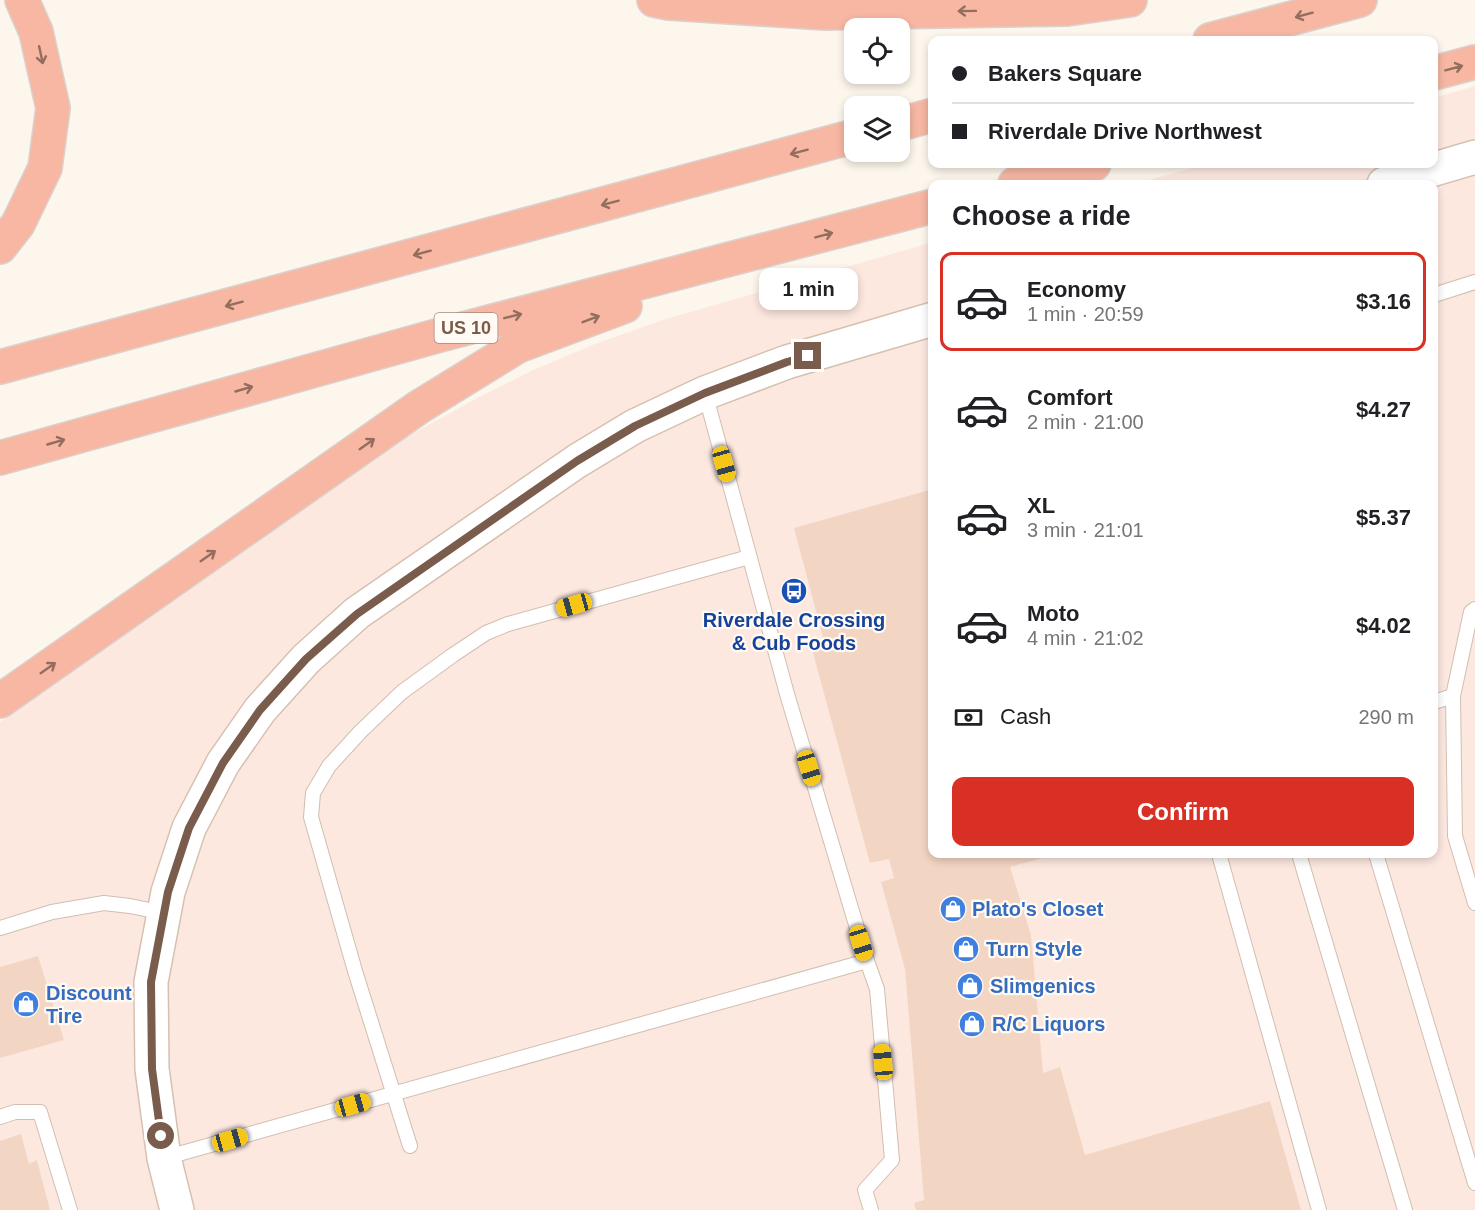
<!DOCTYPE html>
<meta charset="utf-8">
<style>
body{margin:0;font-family:Arial,sans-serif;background:#f2f2f2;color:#202124;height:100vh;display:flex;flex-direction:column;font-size:22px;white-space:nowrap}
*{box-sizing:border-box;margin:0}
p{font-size:20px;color:#757577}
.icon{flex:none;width:33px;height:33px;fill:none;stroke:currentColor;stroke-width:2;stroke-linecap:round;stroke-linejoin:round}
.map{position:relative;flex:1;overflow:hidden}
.side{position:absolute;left:928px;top:180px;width:510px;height:678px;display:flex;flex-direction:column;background:#fff;border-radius:12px;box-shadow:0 3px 9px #0003}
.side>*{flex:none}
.top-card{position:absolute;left:928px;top:36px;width:510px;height:132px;border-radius:12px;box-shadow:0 3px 9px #0003;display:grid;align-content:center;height:132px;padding:0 24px;background:#fff}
.buttons{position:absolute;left:844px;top:18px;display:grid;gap:12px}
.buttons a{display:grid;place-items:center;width:66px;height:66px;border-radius:12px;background:#fff;box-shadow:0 3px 9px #0003;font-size:30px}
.end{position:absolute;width:27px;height:27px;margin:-14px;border:8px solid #7a5c4d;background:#fff;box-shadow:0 0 0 3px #fff}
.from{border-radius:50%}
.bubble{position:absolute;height:42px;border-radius:12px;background:#fff;box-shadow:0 3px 9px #0003;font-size:20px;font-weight:800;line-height:42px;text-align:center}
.car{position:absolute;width:18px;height:36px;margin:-18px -9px;border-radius:8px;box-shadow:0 0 4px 2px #0007;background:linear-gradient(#f5c518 24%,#345 0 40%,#f5c518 0 76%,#345 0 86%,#f5c518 0)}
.top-card b{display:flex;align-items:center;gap:21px;height:57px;font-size:22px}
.top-card b+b{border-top:2px solid #e0e0e0}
.top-card i{width:15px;height:15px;background:#202124}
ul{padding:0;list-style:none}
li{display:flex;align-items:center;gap:18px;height:99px;margin:0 12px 9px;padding:0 12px;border:3px solid transparent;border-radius:12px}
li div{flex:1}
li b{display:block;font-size:22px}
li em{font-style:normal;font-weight:800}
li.on{border-color:#d93025}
li>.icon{width:54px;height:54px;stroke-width:1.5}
h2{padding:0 24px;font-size:27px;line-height:72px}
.pay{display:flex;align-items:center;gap:15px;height:66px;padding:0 24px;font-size:22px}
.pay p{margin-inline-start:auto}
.primary-button{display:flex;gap:12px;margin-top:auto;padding:12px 24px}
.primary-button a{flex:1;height:69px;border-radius:12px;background:#d93025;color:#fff;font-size:24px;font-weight:800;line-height:69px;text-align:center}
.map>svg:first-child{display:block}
.commercial{fill:#fde8e0}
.building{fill:#f3d5c3}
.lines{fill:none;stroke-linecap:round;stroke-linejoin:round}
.lane-casing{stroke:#d1beb0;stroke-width:16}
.secondary-casing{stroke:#d6c0b0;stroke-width:36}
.highway-casing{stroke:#dad1cd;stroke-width:36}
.lane{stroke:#fff;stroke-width:14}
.secondary{stroke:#fff;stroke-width:33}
.highway{stroke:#f7b7a3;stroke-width:33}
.oneway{stroke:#936e5e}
.route{stroke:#7a5c4d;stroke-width:8}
.labels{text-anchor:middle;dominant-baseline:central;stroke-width:4.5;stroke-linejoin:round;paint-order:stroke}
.shield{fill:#fffaf3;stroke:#a28b7f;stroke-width:1.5}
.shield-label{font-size:18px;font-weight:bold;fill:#7a5c4d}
.transit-label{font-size:20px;font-weight:bold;fill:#164399;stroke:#fffaf3}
.shop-label{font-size:20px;font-weight:bold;fill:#366cbe;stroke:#fffaf3;text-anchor:start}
</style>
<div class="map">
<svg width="1475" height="1210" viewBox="0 0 1475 1210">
<rect width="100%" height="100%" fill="#fdf6ec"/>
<path class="commercial" d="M 1475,86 L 1475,1210 L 0,1210 L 0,722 L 383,450 L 479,397 L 531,371 L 595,344 L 666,319 L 933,242 L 933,854 L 1434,854 L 1434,184 L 1134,184 L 1207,164 L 1434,164 L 1434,98 Z"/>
<path class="building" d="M 933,489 L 933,854 L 1057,854 L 1010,867 L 1031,935 L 1043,1073 L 1060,1067 L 1085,1155 L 1270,1101 L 1301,1210 L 916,1210 L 914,1203 L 924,1200 L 905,969 L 881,882 L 894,878 L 889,859 L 870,863 L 812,649 L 825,645 L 794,528 Z
M 38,956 L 64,1040 L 0,1058 L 0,967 Z
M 21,1134 L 29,1164 L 37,1160 L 50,1210 L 0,1210 L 0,1141 Z"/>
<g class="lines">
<defs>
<path id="lane" d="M 1434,295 L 1475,282
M 705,393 L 787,694 L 851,908 L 867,961 L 877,989 L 892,1160 L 865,1190 L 871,1210
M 1453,696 L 1471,612 L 1475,609
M 1434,702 L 1453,696 L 1455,836 L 1475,903
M 1219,854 L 1319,1210
M 1299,854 L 1405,1210
M 1376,854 L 1475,1183
M 0,928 L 52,912 L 104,903 L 130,906 L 164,913
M 0,1117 L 15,1112 L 40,1112 L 70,1210
M 410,1146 L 355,971 L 311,817 L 313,793 L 329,766 L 361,731 L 402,692 L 453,655 L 486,633 L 508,624 L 749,557
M 164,1158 L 867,961"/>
<path id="secondary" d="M 1384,184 L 1475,157
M 177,1210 L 164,1158 L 152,1069 L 151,982 L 168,892 L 189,828 L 223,763 L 260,710 L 306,659 L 357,613 L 577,461 L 635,426 L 705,393 L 787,362 L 933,319"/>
<path id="highway" d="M 654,0 L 669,3 L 825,13 L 1067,9 L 1130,0
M 1210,40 L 1360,0
M 1434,73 L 1475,62
M 900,124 L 933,115
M 1015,184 L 1094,164
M 0,247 L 18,224 L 45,168 L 53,108 L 36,32 L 22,0
M 0,367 L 855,136
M 0,458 L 440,335 L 933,206
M 0,701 L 419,407 L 518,346 L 625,306"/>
</defs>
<use href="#lane" class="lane-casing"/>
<use href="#secondary" class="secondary-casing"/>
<use href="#highway" class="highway-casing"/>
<use href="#lane" class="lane"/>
<use href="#secondary" class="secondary"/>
<use href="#highway" class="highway"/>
</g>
<defs><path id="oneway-shaft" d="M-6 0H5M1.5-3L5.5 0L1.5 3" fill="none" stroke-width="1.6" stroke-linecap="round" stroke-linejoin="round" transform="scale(1.5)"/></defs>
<g class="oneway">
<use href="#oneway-shaft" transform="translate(967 11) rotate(179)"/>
<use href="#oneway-shaft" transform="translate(1304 15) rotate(165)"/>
<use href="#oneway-shaft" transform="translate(41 55) rotate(78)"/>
<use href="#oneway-shaft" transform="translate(1454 68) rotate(-15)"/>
<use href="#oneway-shaft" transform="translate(799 152) rotate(165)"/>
<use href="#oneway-shaft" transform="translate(610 203) rotate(165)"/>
<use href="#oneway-shaft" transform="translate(824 235) rotate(-15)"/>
<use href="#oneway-shaft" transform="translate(422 253) rotate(165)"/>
<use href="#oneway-shaft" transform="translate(234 304) rotate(165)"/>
<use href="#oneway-shaft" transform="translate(513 316) rotate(-14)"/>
<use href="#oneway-shaft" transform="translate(591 319) rotate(-21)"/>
<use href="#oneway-shaft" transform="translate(244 389) rotate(-16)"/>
<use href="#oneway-shaft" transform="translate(56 442) rotate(-16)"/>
<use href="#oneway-shaft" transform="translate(367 444) rotate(-35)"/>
<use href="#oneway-shaft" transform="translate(208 556) rotate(-35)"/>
<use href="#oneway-shaft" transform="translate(48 668) rotate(-35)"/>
</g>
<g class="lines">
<path class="route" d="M 161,1136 L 152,1069 L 151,982 L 168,892 L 189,828 L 223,763 L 260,710 L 306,659 L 357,614 L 577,461 L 635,426 L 705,393 L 787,362 L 808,356"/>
</g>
<defs>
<symbol id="bus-disc" viewBox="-11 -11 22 22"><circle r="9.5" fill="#1a4fb4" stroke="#fffaf3"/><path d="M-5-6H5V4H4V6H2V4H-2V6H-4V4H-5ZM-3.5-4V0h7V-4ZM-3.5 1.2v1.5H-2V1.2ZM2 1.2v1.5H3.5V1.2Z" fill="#fff"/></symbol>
<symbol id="shop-disc" viewBox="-11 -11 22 22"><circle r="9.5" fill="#3f7fe0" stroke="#fffaf3"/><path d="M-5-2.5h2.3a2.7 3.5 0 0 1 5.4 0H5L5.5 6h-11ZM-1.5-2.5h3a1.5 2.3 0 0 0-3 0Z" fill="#fff"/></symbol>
</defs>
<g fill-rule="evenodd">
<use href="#bus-disc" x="779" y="576" width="30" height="30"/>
<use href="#shop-disc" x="938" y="894" width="30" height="30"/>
<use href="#shop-disc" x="951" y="934" width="30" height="30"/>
<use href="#shop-disc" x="955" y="971" width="30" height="30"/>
<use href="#shop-disc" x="11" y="989" width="30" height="30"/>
<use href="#shop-disc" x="957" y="1009" width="30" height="30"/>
</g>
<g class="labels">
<rect class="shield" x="434.5" y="313" width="63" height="30" rx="4.5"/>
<g class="shield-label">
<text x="466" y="328">US 10</text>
</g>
<g class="transit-label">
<text x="794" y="620">Riverdale Crossing<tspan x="794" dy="23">&amp; Cub Foods</tspan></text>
</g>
<g class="shop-label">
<text x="972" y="909">Plato's Closet</text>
<text x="986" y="949">Turn Style</text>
<text x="990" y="986">Slimgenics</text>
<text x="46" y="993">Discount<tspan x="46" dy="23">Tire</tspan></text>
<text x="992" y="1024">R/C Liquors</text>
</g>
</g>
</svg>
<div class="buttons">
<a><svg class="icon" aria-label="locate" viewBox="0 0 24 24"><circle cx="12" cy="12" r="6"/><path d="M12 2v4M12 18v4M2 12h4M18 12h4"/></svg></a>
<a><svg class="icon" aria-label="layers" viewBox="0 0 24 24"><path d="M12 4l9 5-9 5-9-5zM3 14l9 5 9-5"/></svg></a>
</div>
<i class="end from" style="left:161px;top:1136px"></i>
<i class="end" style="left:808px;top:356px"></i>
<div class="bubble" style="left:759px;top:268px;width:99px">1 min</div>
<i class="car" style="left:724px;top:464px;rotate:164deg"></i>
<i class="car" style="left:574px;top:605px;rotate:254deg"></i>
<i class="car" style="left:809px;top:768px;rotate:163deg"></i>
<i class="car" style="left:861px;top:943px;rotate:163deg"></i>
<i class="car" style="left:883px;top:1062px;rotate:355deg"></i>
<i class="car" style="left:353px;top:1105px;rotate:74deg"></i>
<i class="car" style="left:230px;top:1140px;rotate:74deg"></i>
<div class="top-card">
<b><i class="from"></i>Bakers Square</b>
<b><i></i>Riverdale Drive Northwest</b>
</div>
<section class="side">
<h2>Choose a ride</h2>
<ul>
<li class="on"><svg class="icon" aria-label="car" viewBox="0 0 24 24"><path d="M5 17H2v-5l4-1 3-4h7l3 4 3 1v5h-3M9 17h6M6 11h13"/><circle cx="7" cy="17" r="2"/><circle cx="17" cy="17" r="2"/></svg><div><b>Economy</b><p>1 min · 20:59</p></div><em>$3.16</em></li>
<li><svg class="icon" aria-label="car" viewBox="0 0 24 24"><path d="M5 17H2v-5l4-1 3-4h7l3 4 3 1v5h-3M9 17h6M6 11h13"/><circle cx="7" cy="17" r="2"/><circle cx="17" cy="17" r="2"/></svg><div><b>Comfort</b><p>2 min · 21:00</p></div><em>$4.27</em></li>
<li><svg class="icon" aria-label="car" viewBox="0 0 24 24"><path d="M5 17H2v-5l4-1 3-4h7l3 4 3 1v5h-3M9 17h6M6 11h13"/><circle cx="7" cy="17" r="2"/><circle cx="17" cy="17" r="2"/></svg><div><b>XL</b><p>3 min · 21:01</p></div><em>$5.37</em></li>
<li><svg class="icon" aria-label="car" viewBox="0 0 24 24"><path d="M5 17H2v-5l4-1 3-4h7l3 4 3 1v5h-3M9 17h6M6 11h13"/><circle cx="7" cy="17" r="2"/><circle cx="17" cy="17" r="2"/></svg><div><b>Moto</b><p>4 min · 21:02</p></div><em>$4.02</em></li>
</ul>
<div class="pay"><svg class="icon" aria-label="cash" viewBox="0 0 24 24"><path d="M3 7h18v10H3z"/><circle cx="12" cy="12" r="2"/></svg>Cash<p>290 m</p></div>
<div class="primary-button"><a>Confirm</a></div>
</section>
</div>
